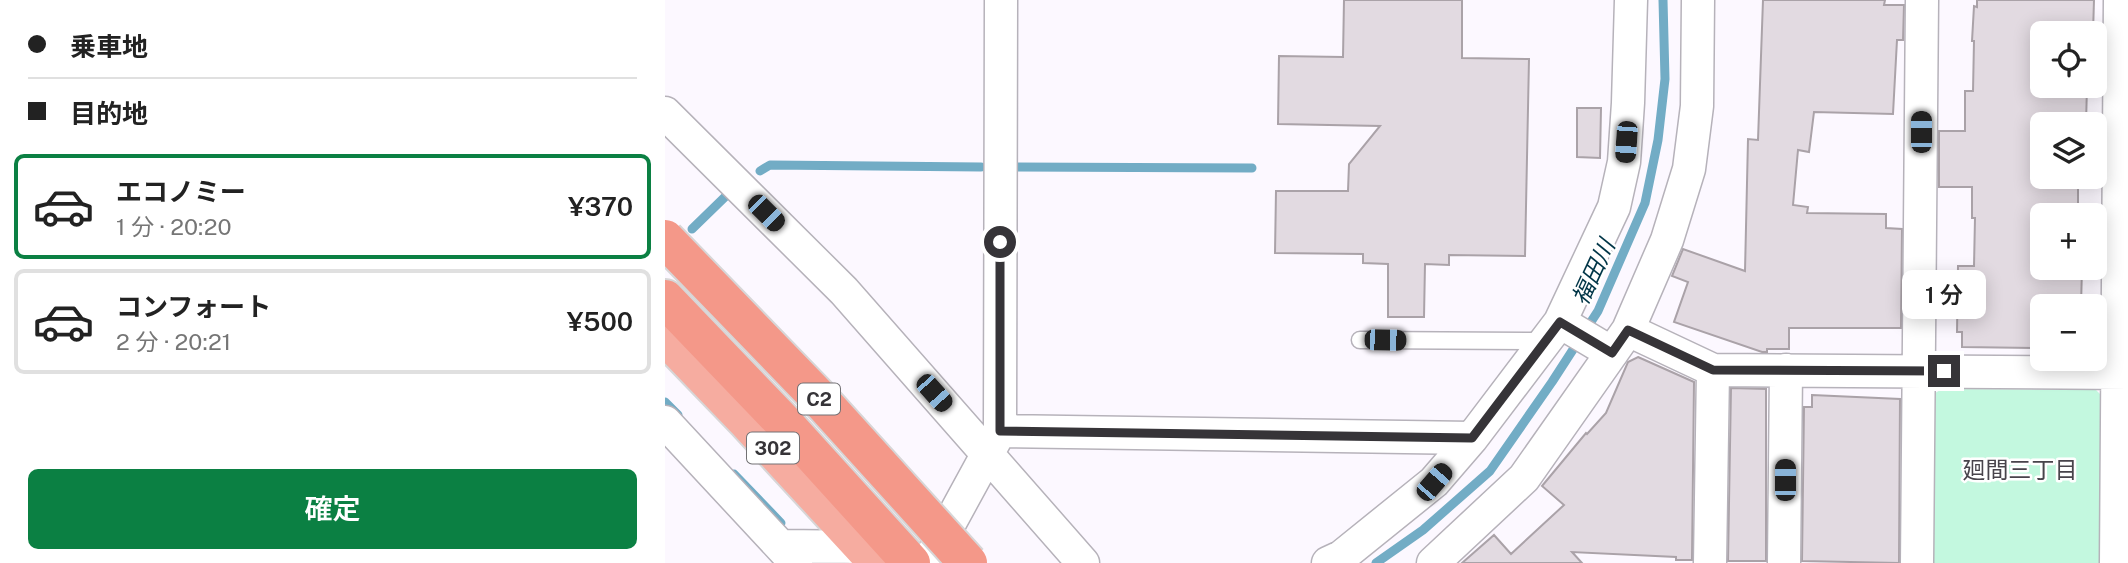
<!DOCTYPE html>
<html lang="ja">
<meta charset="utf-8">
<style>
body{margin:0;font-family:"Public Sans","Noto Sans JP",sans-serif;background:#f6f6f6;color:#222;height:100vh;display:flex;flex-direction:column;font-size:26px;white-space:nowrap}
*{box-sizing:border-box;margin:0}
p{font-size:23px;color:#767676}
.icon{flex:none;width:38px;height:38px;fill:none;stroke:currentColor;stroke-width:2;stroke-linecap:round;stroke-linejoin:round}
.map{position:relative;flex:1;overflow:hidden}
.panel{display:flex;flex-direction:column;background:#fff;width:665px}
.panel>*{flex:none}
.guide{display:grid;align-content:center;height:154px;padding:0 28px;background:#fff}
.tools{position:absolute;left:1365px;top:21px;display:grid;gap:14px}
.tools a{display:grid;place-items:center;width:77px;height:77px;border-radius:10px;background:#fff;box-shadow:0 4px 18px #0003;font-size:35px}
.end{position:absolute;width:32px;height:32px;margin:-16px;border:9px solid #363438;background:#fff;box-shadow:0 0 0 4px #fff}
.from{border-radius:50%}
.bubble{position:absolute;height:49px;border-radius:10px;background:#fff;box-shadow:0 4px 18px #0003;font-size:23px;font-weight:600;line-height:49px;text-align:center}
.car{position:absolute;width:21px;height:42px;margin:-21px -10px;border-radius:9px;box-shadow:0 0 5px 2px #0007;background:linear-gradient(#222 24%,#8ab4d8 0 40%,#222 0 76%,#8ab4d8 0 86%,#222 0)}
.guide b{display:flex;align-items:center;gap:24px;height:66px;font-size:26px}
.guide b+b{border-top:2px solid #e0e0e0}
.guide i{width:18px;height:18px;background:#222}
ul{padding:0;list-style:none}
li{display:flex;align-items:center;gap:21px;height:105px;margin:0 14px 10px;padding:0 14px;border:4px solid #e0e0e0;border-radius:10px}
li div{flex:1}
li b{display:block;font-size:26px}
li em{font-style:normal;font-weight:600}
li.current{border-color:#0b8043}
li>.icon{width:63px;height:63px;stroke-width:1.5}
.button{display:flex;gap:14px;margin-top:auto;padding:14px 28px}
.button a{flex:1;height:80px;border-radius:10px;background:#0b8043;color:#fff;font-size:28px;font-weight:600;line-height:80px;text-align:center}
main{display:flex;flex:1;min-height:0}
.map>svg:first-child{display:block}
.green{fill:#c3f8df}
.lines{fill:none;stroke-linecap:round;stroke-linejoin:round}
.stream{stroke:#72acc5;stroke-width:9}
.building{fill:#e2dae1;stroke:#aaa2a8;stroke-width:2}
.service-casing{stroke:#b6b2ba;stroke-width:19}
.minor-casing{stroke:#b6b2ba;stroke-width:35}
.trunk-casing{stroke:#d7d6d7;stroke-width:42}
.motorway-casing{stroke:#d7d6d7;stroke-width:42}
.service{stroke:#fff;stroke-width:16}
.minor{stroke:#fff;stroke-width:32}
.trunk{stroke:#f6aca0;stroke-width:38}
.motorway{stroke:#f49889;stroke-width:38}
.motorway-bridge-casing{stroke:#d7d6d7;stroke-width:42;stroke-linecap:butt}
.motorway-bridge{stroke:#f49889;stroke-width:38}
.route{stroke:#363438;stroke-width:9}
.labels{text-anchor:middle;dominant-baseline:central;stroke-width:5;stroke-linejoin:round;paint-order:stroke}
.shield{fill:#fff;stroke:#727174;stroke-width:2}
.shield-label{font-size:19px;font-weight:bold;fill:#363438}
.water-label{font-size:23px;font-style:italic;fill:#003547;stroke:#fff}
.neighbourhood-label{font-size:23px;fill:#48444b;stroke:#fff}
</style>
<main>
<section class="panel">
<div class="guide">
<b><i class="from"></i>乗車地</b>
<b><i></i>目的地</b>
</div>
<ul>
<li class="current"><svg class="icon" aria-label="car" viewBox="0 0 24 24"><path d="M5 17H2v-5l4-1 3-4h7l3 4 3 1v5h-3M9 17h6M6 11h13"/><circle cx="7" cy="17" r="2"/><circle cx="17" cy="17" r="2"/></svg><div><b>エコノミー</b><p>1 分 · 20:20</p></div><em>¥370</em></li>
<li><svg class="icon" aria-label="car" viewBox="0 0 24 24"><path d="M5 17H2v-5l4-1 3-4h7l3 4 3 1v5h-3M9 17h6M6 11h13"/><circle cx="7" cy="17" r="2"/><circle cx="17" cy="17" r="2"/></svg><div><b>コンフォート</b><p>2 分 · 20:21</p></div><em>¥500</em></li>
</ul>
<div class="button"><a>確定</a></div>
</section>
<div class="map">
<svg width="1463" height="563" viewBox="0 0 1463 563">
<rect width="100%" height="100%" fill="#fcf8ff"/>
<path class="green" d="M 1277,389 L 1431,390 L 1440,399 L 1439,563 L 1264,563 L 1265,396 Z"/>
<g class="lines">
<path class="stream" d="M 351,167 L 587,168
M 95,171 L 105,165 L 316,167
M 27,229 L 64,193
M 0,402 L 13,415
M 69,474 L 116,523
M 711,563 L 758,530 L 825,471 L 887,382 L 933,311 L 980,203 L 993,140 L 1000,79 L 998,0"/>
</g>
<path class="building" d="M 679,0 L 797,0 L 797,58 L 864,59 L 860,256 L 784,255 L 784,265 L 760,264 L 759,317 L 723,317 L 723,264 L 698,263 L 698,254 L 610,253 L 611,191 L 683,191 L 684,164 L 715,126 L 613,124 L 614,56 L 678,57 Z
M 1098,0 L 1220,0 L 1219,5 L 1239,5 L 1238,40 L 1232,40 L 1228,114 L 1149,112 L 1144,152 L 1133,150 L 1128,205 L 1143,207 L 1142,213 L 1221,214 L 1221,228 L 1237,229 L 1236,328 L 1124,328 L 1124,349 L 1102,349 L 1102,352 L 1097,352 L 1009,322 L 1023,282 L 1007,276 L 1018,249 L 1080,271 L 1083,139 L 1093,140 Z
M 1312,0 L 1429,0 L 1428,33 L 1377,33 L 1377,86 L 1422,86 L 1421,124 L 1377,124 L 1377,177 L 1413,177 L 1413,214 L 1377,214 L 1377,268 L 1417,268 L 1416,306 L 1377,306 L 1377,348 L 1297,347 L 1297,332 L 1292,332 L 1293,266 L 1309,266 L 1310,218 L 1307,218 L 1307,187 L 1274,187 L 1274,131 L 1300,131 L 1300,91 L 1308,91 L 1309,41 L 1307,41 L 1309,6 L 1312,7 Z
M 912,108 L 936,108 L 935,158 L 912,157 Z
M 973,357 L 1029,382 L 1027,560 L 1011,560 L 1011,557 L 907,552 L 917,563 L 797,563 L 829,535 L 846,554 L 899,505 L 877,486 L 921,433 L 922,434 L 941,413 L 963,362 Z
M 1066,388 L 1101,389 L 1101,561 L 1063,561 Z
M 1147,395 L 1235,399 L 1234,563 L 1137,561 L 1139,407 L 1147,407 Z"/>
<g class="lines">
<defs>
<path id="service" d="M 695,340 L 881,341"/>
<path id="minor" d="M 0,113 L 179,291 L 418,563
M 895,322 L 947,353
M 963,330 L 1048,370 L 1463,373
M 0,422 L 131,563
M 335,431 L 807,438
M 117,546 L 200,547
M 263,563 L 335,431 L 336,0
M 663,563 L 676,557 L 769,482 L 807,438 L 895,322 L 949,207 L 959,162 L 963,103 L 966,0
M 768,563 L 859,478 L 963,330 L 1002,240 L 1024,169 L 1032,106 L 1033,0
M 1045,563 L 1048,370
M 1119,563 L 1121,370
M 1252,563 L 1257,0
M 1451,563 L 1455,0"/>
<path id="trunk" d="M 0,336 L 83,422 L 213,563"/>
<path id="motorway" d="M 0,299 L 118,422 L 246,563"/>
</defs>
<use href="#service" class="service-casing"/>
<use href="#minor" class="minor-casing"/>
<use href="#trunk" class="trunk-casing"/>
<use href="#motorway" class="motorway-casing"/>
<use href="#service" class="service"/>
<use href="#minor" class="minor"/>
<use href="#trunk" class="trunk"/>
<use href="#motorway" class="motorway"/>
<defs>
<path id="motorway-bridge" d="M 0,239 L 151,395 L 303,563"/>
</defs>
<use href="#motorway-bridge" class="motorway-bridge-casing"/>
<use href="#motorway-bridge" class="motorway-bridge"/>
</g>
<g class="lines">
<path class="route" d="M 335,242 L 335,431 L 807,438 L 895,322 L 947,353 L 963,330 L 1048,370 L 1279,371"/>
</g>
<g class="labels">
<g class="shield">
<rect x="133" y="383.5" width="42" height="31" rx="5"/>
<rect x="82" y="432.5" width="52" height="31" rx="5"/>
</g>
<g class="shield-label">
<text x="154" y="399">C2</text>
<text x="108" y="448">302</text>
</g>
<g class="water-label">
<text transform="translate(928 272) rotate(-65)">福田川</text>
</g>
<g class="neighbourhood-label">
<text x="1355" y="469">廻間三丁目</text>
</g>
</g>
</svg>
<div class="tools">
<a><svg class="icon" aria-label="locate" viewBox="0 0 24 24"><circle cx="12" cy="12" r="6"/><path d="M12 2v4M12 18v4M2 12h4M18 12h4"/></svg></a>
<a><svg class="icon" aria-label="layers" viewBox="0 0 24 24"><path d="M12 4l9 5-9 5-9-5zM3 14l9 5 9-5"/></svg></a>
<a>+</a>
<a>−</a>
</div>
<i class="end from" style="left:335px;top:242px"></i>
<i class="end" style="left:1279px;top:371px"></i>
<div class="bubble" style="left:1237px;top:270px;width:84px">1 分</div>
<i class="car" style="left:1256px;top:132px;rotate:0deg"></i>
<i class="car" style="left:961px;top:142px;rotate:184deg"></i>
<i class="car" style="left:101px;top:213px;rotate:135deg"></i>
<i class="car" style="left:720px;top:340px;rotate:91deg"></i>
<i class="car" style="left:269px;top:393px;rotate:138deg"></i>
<i class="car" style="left:1120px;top:480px;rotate:0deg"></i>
<i class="car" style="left:769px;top:482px;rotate:41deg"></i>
</div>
</main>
